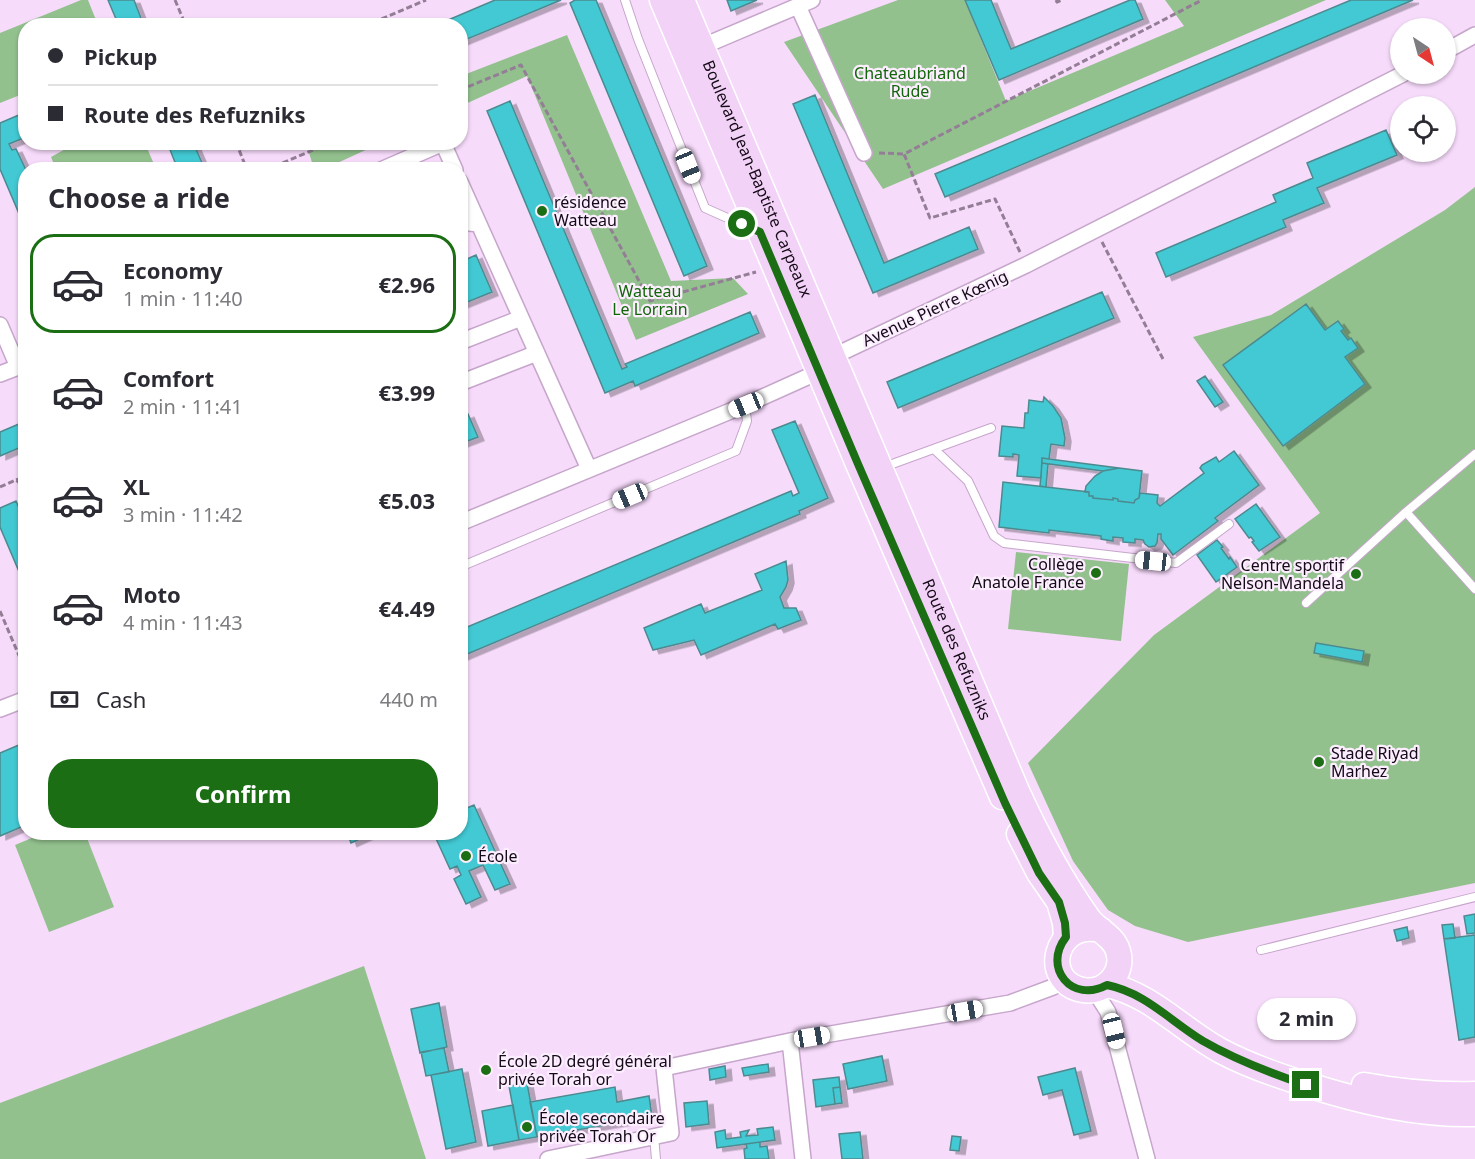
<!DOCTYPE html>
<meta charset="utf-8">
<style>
body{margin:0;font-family:"Noto Sans",sans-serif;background:#f2f2f3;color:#2b2b33;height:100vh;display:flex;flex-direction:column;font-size:22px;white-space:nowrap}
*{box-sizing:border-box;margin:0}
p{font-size:20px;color:#7c7c81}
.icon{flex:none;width:33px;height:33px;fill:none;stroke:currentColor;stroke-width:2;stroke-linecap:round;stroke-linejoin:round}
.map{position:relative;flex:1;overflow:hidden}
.sheet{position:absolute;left:18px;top:162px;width:450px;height:678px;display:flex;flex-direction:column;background:#fff;border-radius:24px;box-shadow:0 2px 4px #0004}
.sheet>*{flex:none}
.top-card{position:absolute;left:18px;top:18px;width:450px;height:132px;border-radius:24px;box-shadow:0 2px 4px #0004;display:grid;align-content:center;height:132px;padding:0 30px;background:#fff}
.needle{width:39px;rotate:144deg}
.fabs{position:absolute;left:1390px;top:18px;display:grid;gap:12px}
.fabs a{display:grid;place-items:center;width:66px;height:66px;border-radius:50%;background:#fff;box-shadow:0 2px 4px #0004;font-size:30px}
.end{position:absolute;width:27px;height:27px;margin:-14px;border:8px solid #1c6e15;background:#fff;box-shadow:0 0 0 3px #fff}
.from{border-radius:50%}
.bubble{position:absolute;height:42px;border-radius:21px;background:#fff;box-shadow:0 2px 4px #0004;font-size:20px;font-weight:700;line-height:42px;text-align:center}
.car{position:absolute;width:18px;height:36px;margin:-18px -9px;border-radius:8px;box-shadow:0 0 4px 2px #0007;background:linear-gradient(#fff 24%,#345 0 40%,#fff 0 76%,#345 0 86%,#fff 0)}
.top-card b{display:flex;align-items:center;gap:21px;height:57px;font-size:22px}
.top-card b+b{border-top:2px solid #e1e1e2}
.top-card i{width:15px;height:15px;background:#2b2b33}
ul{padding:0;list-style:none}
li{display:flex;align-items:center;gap:18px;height:99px;margin:0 12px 9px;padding:0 18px;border:3px solid transparent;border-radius:24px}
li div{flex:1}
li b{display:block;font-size:22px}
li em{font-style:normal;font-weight:700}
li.on{border-color:#1c6e15}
li>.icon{width:54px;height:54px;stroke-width:1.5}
h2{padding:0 30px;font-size:27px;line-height:72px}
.pay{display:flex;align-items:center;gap:15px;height:66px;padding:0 30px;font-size:22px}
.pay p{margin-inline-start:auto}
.button{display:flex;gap:12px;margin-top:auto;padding:12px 30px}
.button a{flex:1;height:69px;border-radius:24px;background:#1c6e15;color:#fff;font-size:24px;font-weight:700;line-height:69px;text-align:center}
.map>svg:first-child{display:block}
.green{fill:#93c18e}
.building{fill:#42c9d3;stroke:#4d8a8f;stroke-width:1.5;filter:url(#shadow)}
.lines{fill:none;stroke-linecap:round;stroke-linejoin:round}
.service-casing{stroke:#c6a6cb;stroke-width:10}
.minor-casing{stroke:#c6a6cb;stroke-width:18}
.primary-casing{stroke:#fff;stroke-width:27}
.path{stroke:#937e96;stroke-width:3;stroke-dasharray:6 3;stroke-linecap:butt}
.service{stroke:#fff;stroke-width:8}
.minor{stroke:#fff;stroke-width:15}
.primary{stroke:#f2d3f7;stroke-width:24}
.route{stroke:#1c6e15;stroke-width:8}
.poi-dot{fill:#1c6e15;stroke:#fceefe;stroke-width:2}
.labels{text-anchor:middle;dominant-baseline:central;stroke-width:4.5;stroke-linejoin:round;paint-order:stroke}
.park-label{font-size:16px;fill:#106608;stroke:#fceefe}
.street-label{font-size:16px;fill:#140916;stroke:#fceefe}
.poi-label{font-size:16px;fill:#140916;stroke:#fceefe;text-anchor:start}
</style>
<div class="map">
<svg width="1475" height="1159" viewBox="0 0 1475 1159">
<defs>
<filter id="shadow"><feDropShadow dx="6" dy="3.5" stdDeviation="0" flood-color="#0004"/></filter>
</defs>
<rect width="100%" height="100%" fill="#f7dbfb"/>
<path class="green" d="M 81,0 L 88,0 L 98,25 L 26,26 L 25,93 L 0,103 L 0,33 Z
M 898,0 L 965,0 L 1006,101 L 1184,26 L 1165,0 L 1326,0 L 883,189 L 784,42 Z
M 567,35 L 671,281 L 733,278 L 748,294 L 636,340 L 527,76 L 461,106 L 461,76 Z
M 78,142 L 145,143 L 156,169 L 56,169 L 51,157 Z
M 306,143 L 306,142 L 381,143 L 322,170 L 314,169 Z
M 1475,187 L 1475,883 L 1188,942 L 1135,926 L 1108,910 L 1073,861 L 1028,763 L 1154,635 L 1320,513 L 1193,337 L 1271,315 L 1445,210 Z
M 1016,552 L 1129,564 L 1121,641 L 1008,629 Z
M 46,832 L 85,833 L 114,907 L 49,932 L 15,845 Z
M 364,966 L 426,1159 L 0,1159 L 0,1103 Z"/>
<path class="building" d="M 108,0 L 134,0 L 144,26 L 119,26 Z
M 495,0 L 561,0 L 460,42 L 460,26 L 434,26 Z
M 575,0 L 596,0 L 707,266 L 684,276 L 570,3 Z
M 727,0 L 757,0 L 731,11 Z
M 965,0 L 991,0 L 1011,49 L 1130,0 L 1135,0 L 1143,19 L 999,80 Z
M 1351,0 L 1413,0 L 945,197 L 935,174 Z
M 815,95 L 884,263 L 969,227 L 978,249 L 873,293 L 793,104 Z
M 510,101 L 622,369 L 627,367 L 625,364 L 750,312 L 759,333 L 635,386 L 633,381 L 605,393 L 487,111 Z
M 26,112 L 26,137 L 9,144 L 12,150 L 16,149 L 26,170 L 26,230 L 0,169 L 0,123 Z
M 1386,130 L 1397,155 L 1317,188 L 1324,203 L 1283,220 L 1286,227 L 1166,277 L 1156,253 L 1276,202 L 1273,195 L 1313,178 L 1307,163 Z
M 167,142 L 193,142 L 205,170 L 178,170 Z
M 476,255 L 492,292 L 460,305 L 460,262 Z
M 1102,292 L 1114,318 L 898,408 L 887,382 Z
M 1306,304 L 1325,330 L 1338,321 L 1344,329 L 1341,331 L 1348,340 L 1351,338 L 1358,348 L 1345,357 L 1365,384 L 1283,446 L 1223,365 Z
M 1205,376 L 1223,402 L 1215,407 L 1197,381 Z
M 1044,397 L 1053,406 L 1061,418 L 1065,438 L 1064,446 L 1051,444 L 1049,459 L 1042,458 L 1041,478 L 1017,476 L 1019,455 L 1013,454 L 1013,457 L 999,456 L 1002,426 L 1024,428 L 1025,413 L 1028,413 L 1029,400 L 1043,402 Z
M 468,414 L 478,437 L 460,444 L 460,417 Z
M 26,421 L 26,445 L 0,456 L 0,432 Z
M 795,421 L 828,498 L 799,511 L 800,514 L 460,657 L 460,630 L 791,491 L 793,496 L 799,493 L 772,430 Z
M 1234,451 L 1259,485 L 1215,518 L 1218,521 L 1173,555 L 1161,539 L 1161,534 L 1158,534 L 1157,543 L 1155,546 L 1149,547 L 1145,544 L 1143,540 L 1135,539 L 1135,543 L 1123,542 L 1123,538 L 1113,537 L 1113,541 L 1101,539 L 1101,536 L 1049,530 L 1049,533 L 999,527 L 1003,482 L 1089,492 L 1089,496 L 1093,496 L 1093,498 L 1113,500 L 1113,498 L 1118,499 L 1118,501 L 1134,503 L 1135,500 L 1139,498 L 1140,493 L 1158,495 L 1157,503 L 1160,506 L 1204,473 L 1200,468 L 1202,465 L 1216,457 L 1219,462 Z
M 1042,458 L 1049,459 L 1119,468 L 1103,471 L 1042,463 Z
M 1042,463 L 1048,464 L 1046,487 L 1040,486 Z
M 1119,468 L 1142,471 L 1139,498 L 1135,500 L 1134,503 L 1118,501 L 1118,499 L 1113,498 L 1113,500 L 1093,498 L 1093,496 L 1089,496 L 1089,492 L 1085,492 L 1086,486 L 1095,476 L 1103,471 Z
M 16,501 L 26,524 L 26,588 L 0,527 L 0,508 Z
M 1256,504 L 1280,537 L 1259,551 L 1252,542 L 1254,541 L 1251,537 L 1249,538 L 1235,519 Z
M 1217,540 L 1223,547 L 1221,548 L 1229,559 L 1230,557 L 1237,567 L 1216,582 L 1197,555 Z
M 786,561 L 788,580 L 786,587 L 780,597 L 784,608 L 796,608 L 801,620 L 778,629 L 775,624 L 701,655 L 694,640 L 653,650 L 644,628 L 701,604 L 705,613 L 762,590 L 755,574 Z
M 1316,643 L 1364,651 L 1362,662 L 1314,653 Z
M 26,742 L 26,825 L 0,836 L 0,753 Z
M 474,805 L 495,851 L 488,854 L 491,861 L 498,858 L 510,884 L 495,890 L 483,865 L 469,871 L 481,897 L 466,904 L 454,879 L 461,875 L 457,866 L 450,869 L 433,832 L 460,832 L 460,807 L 462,810 Z
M 347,832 L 375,832 L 351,843 Z
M 1475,914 L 1475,933 L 1467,934 L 1464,916 Z
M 1453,924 L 1455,938 L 1444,939 L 1442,925 Z
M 1407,927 L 1409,938 L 1397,941 L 1394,930 Z
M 1475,935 L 1475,1037 L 1459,1040 L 1444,939 Z
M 439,1003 L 447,1047 L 420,1053 L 411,1009 Z
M 444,1048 L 449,1072 L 426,1076 L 421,1052 Z
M 882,1056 L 887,1081 L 848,1089 L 843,1064 Z
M 768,1064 L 769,1072 L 744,1076 L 742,1068 Z
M 725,1066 L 726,1077 L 710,1080 L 709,1069 Z
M 1075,1068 L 1091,1131 L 1074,1135 L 1062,1090 L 1043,1095 L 1038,1077 Z
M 462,1069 L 476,1142 L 446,1149 L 431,1075 Z
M 839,1077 L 840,1087 L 833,1088 L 835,1104 L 816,1107 L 813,1080 Z
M 527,1083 L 537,1137 L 519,1140 L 509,1086 Z
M 615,1087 L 617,1102 L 649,1096 L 652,1117 L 537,1137 L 530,1102 Z
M 840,1087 L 842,1103 L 835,1104 L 833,1088 Z
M 707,1101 L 709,1124 L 686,1127 L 684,1103 Z
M 513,1105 L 519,1140 L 488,1146 L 482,1111 Z
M 773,1127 L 775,1140 L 717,1148 L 715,1132 L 725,1130 L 726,1139 L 741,1137 L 740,1132 L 749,1130 L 746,1136 L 758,1135 L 757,1129 Z
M 860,1132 L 863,1159 L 842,1159 L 839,1134 Z
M 952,1136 L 961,1137 L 959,1151 L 950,1150 Z
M 760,1142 L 760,1147 L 767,1146 L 769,1159 L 745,1159 L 744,1149 L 747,1148 L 746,1144 Z"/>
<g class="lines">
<defs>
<path id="service" d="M 625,0 L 638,39 L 705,208 L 752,229
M 934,449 L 968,481 L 994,536 L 1004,543 L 1176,563 L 1229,524
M 884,467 L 991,428
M 1406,512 L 1475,589
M 460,567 L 736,451 L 747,421 L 745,405
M 1306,603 L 1406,512 L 1475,454
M 1261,950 L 1475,897
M 654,1136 L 656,1159"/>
<path id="minor" d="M 798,6 L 864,153
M 694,50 L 812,0
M 1446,51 L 1475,35
M 381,170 L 443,143 L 455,170
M 460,182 L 589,469
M 460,222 L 479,224
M 0,325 L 18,367
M 460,342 L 521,318
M 829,361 L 832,357 L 1026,265 L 1403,74
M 0,374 L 26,364
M 460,383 L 537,353
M 460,523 L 745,405 L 825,369
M 0,709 L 26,699
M 1094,990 L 1108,1012 L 1147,1159
M 790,1041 L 803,1159
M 548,1159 L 671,1133 L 664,1068 L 790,1041 L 1010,1003 L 1053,987 L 1065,981"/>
<g id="primary">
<path d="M 662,0 L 858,464 L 1002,797"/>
<path id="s1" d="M 682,0 L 1017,791 C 1037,835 1060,878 1088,918 C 1097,931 1113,935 1118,951 C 1125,973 1105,994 1083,990 C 1041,983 1053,919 1101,930"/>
<path d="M 1019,834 L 1039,873 L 1059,902 L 1065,923 L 1066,937"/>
<path d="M 1107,985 C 1151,994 1182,1030 1221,1051 C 1247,1065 1276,1075 1305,1084 C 1361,1102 1417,1115 1475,1114"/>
<path d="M 1364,1085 C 1401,1092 1438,1095 1475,1094"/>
</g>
</defs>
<use href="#service" class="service-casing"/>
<use href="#minor" class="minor-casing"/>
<use href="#primary" class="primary-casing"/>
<path class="path" d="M 175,0 L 186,26
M 1056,0 L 1057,2 L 1062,0
M 365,26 L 426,0
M 460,90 L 521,65 L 650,301 L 756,272
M 236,142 L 247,170
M 879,153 L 904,154
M 266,170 L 332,142
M 1102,242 L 1163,359
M 1020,252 L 995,199 L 930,218 L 904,154 L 1202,0
M 16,480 L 26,477
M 0,487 L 16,480 L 26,488
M 0,611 L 26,672"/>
<use href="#service" class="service"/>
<use href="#minor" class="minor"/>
<use href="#primary" class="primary"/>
</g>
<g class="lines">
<path class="route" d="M 742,224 L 760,232 L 858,464 L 1005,803 L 1039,873 L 1059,902 L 1065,923 L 1066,937 C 1042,968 1072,1004 1107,985 C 1146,993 1170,1021 1203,1041 C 1236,1060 1270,1073 1306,1085"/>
</g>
<g class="poi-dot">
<circle cx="542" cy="211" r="6"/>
<circle cx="1096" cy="573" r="6"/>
<circle cx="1356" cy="574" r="6"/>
<circle cx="1319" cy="762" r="6"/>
<circle cx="466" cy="856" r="6"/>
<circle cx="486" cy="1070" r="6"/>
<circle cx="527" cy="1127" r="6"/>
</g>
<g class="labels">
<g class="park-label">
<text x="910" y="73">Chateaubriand<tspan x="910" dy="18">Rude</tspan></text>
<text x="650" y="291">Watteau<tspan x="650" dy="18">Le Lorrain</tspan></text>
</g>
<g class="street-label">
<text stroke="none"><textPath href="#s1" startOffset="194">Boulevard Jean-Baptiste Carpeaux</textPath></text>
<text transform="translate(935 308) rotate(-25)">Avenue Pierre Kœnig</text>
<text stroke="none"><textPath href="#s1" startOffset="705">Route des Refuzniks</textPath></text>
</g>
<g class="poi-label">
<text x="554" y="202">résidence<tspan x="554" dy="18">Watteau</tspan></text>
<text x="1084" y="564" text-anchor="end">Collège<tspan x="1084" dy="18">Anatole France</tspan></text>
<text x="1344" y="565" text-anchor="end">Centre sportif<tspan x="1344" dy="18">Nelson-Mandela</tspan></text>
<text x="1331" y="753">Stade Riyad<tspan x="1331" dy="18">Marhez</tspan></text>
<text x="478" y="856">École</text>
<text x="498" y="1061">École 2D degré général<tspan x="498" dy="18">privée Torah or</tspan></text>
<text x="539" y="1118">École secondaire<tspan x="539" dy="18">privée Torah Or</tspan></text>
</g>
</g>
</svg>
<div class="fabs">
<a><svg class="needle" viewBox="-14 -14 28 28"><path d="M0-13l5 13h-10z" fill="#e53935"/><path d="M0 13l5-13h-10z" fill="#7c7c81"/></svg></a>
<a><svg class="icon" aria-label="locate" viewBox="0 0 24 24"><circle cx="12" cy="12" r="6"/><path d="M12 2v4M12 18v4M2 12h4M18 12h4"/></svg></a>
</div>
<i class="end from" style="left:742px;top:224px"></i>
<i class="end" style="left:1306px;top:1085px"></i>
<div class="bubble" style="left:1257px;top:998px;width:99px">2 min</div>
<i class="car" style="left:688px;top:166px;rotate:158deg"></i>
<i class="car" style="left:746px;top:405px;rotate:248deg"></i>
<i class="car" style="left:630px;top:496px;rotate:247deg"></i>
<i class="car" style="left:1153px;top:561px;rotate:276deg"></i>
<i class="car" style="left:965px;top:1011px;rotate:80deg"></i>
<i class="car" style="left:1114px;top:1031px;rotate:166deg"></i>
<i class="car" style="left:812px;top:1037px;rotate:81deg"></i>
<div class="top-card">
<b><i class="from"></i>Pickup</b>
<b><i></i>Route des Refuzniks</b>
</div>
<section class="sheet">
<h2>Choose a ride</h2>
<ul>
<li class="on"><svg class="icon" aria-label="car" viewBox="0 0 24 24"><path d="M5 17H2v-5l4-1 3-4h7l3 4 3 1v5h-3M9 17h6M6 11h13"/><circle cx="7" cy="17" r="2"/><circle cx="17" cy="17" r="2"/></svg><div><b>Economy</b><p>1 min · 11:40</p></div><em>€2.96</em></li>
<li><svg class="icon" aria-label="car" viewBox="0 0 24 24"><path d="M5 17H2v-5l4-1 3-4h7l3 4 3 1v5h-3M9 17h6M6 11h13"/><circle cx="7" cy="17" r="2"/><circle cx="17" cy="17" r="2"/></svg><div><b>Comfort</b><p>2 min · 11:41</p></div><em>€3.99</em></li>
<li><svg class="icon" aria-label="car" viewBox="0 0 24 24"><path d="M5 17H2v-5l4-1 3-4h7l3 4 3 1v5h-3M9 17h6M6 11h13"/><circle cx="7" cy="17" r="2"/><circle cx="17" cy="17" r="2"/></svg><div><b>XL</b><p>3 min · 11:42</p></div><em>€5.03</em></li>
<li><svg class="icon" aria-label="car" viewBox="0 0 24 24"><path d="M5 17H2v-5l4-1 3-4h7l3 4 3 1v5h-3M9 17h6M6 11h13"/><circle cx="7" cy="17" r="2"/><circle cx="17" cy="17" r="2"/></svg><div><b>Moto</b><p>4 min · 11:43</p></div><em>€4.49</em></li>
</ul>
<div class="pay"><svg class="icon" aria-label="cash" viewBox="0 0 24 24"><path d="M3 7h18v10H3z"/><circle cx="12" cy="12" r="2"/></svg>Cash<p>440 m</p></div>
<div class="button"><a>Confirm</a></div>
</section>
</div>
